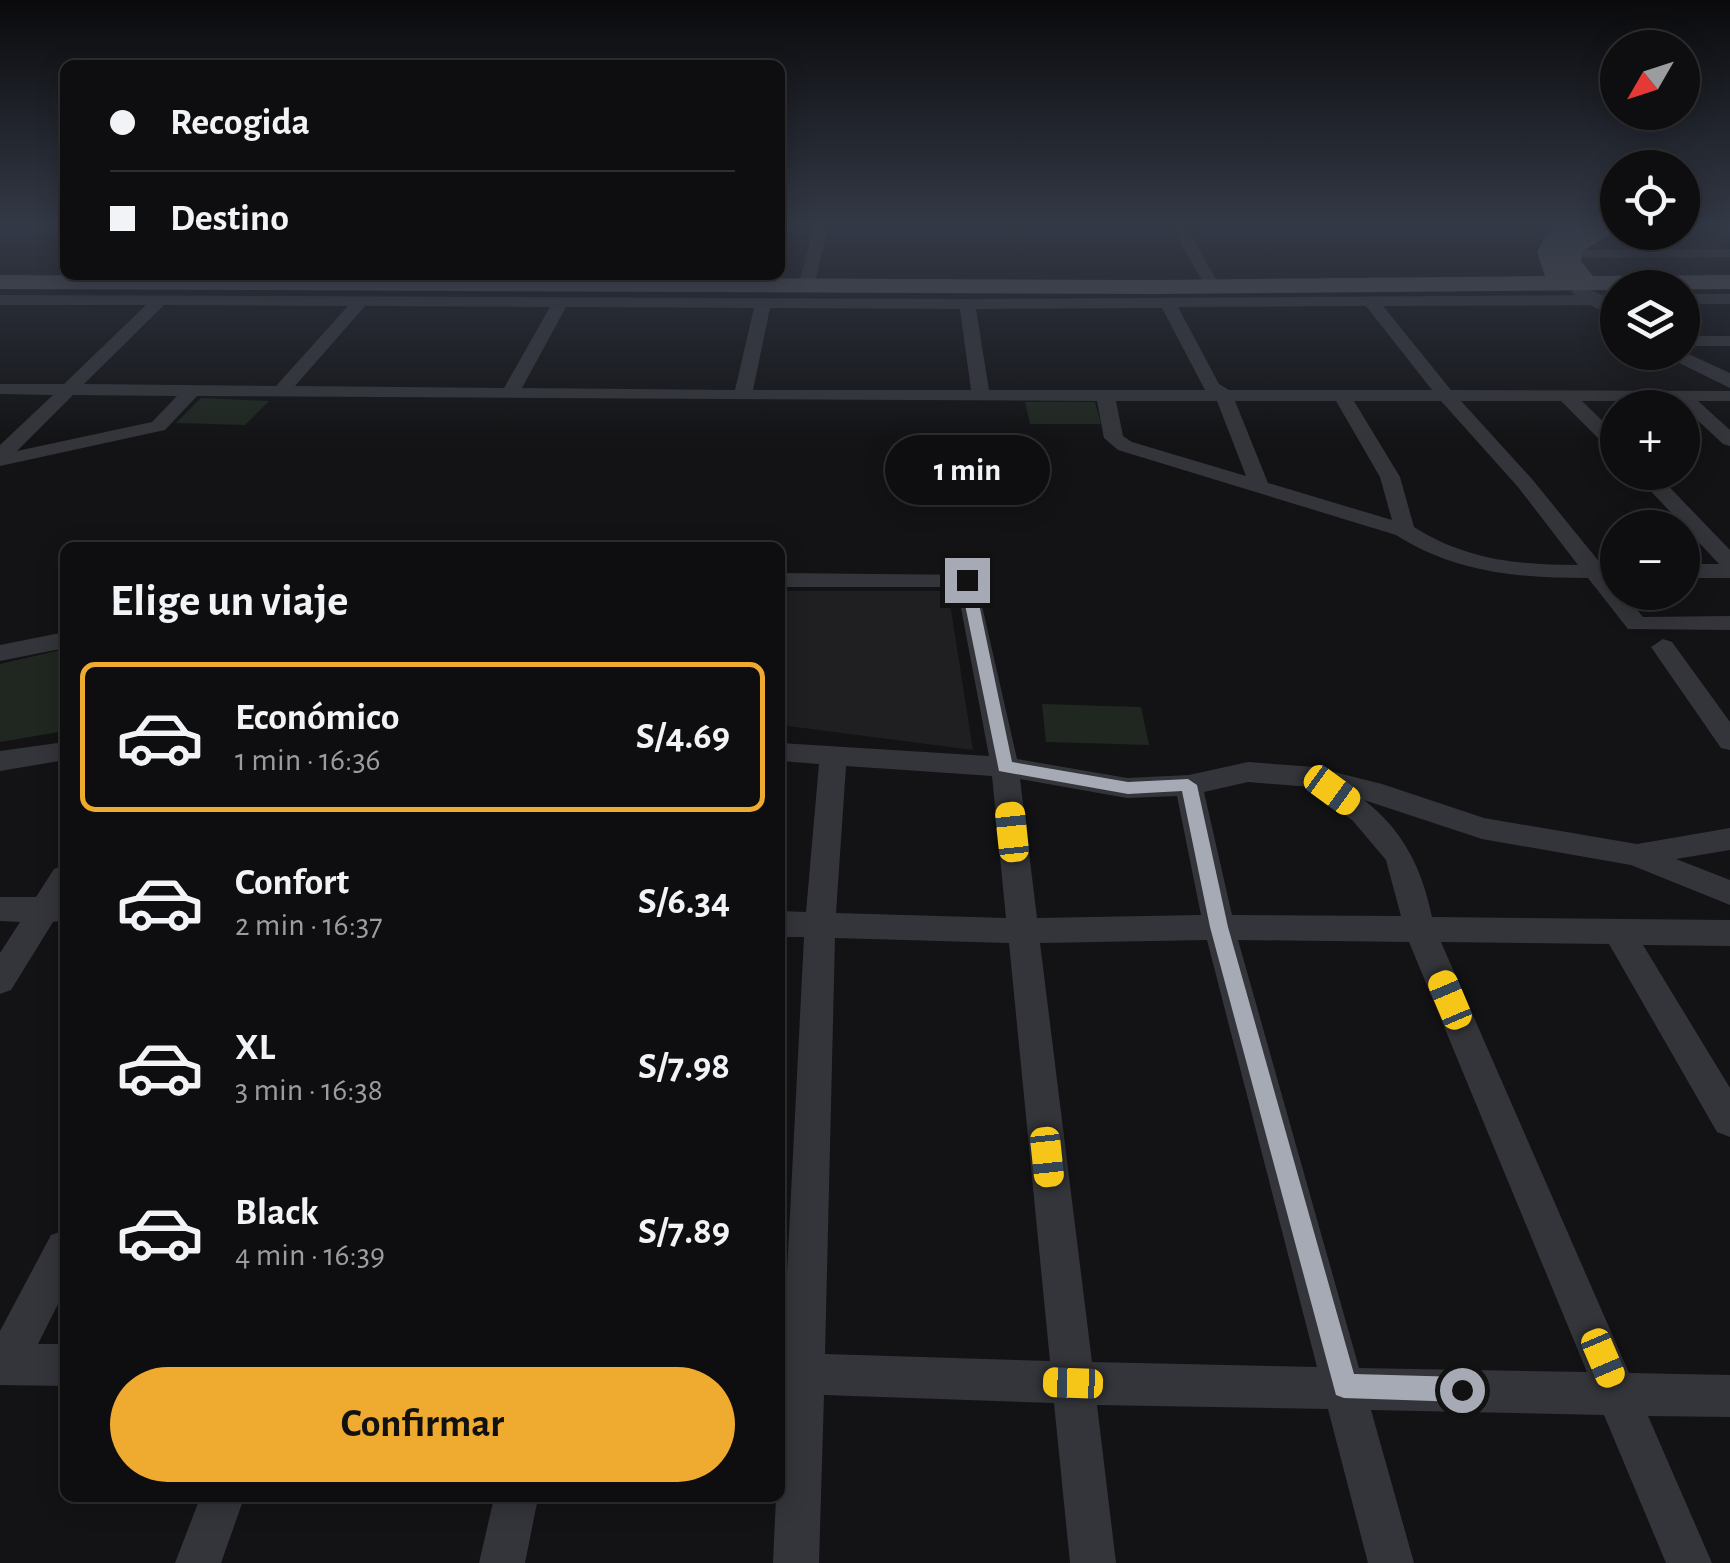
<!DOCTYPE html>
<html lang="es">
<meta charset="utf-8">
<style>
body{margin:0;font-family:"Alegreya Sans",sans-serif;background:#171719;color:#f1f3f6;height:100vh;display:flex;flex-direction:column;font-size:38px;white-space:nowrap}
*{box-sizing:border-box;margin:0}
p{font-size:32px;color:#9b9c9f}
.icon{flex:none;width:55px;height:55px;fill:none;stroke:currentColor;stroke-width:2;stroke-linecap:round;stroke-linejoin:round}
.map{position:relative;flex:1;overflow:hidden}
.details{position:absolute;left:60px;top:542px;width:725px;height:960px;display:flex;flex-direction:column;background:#0e0e10;border-radius:15px;box-shadow:0 5px 25px #0003,0 0 0 2px #2e2e30}
.details>*{flex:none}
.banner{position:absolute;left:60px;top:60px;width:725px;height:220px;border-radius:15px;box-shadow:0 5px 25px #0003,0 0 0 2px #2e2e30;display:grid;align-content:center;height:220px;padding:0 50px;background:#0e0e10}
.needle{width:65px;rotate:231deg}
.fabs{position:absolute;left:1600px;top:30px;display:grid;gap:20px}
.fabs a{display:grid;place-items:center;width:100px;height:100px;border-radius:50%;background:#0e0e10;box-shadow:0 5px 25px #0003,0 0 0 2px #2e2e30;font-size:50px}
.end{position:absolute;width:45px;height:45px;margin:-22px;border:12px solid #a5aab5;background:#111;box-shadow:0 0 0 5px #111}
.from{border-radius:50%}
.bubble{position:absolute;height:70px;border-radius:35px;background:#0e0e10;box-shadow:0 5px 25px #0003,0 0 0 2px #2e2e30;font-size:32px;font-weight:600;line-height:70px;text-align:center}
.car{position:absolute;width:30px;height:60px;margin:-30px -15px;border-radius:12px;box-shadow:0 0 8px 2px #0007;background:linear-gradient(#f5c518 24%,#345 0 40%,#f5c518 0 76%,#345 0 86%,#f5c518 0)}
.banner b{display:flex;align-items:center;gap:35px;height:95px;font-size:38px}
.banner b+b{border-top:2px solid #2e2e30}
.banner i{width:25px;height:25px;background:#f1f3f6}
ul{padding:0;list-style:none}
li{display:flex;align-items:center;gap:30px;height:150px;margin:0 20px 15px;padding:0 30px;border:5px solid transparent;border-radius:15px}
li div{flex:1}
li b{display:block;font-size:38px}
li em{font-style:normal;font-weight:600}
li.active{border-color:#efab30}
li>.icon{width:90px;height:90px;stroke-width:1.5}
h2{padding:0 50px;font-size:45px;line-height:120px}
.button{display:flex;gap:20px;margin-top:auto;padding:20px 50px}
.button a{flex:1;height:115px;border-radius:60px;background:#efab30;color:#111;font-size:40px;font-weight:600;line-height:115px;text-align:center}
.map>svg:first-child{display:block}
.built{fill:#1f1f22}
.green{fill:#1f2720}
.lines{fill:none;stroke-linecap:round;stroke-linejoin:round}
.minor{fill:#34353a;fill-rule:evenodd}
.tertiary{fill:#34353a;fill-rule:evenodd}
.primary{fill:#505258;fill-rule:evenodd}
.route{fill:#a5aab5}
</style>
<div class="map">
<svg width="1730" height="1563" viewBox="0 0 1730 1563">
<rect width="100%" height="100%" fill="#131315"/>
<path class="built" d="M 780,591 L 948,591 L 973,750 L 780,725 Z"/>
<path class="green" d="M 201,398 L 269,401 L 245,425 L 176,423 Z
M 1025,402 L 1095,402 L 1101,424 L 1030,424 Z
M 65,649 L 65,731 L 0,742 L 0,664 Z
M 1042,704 L 1141,707 L 1149,745 L 1046,742 Z"/>
<g class="lines">
<path class="minor" d="M 811,224 L 825,224 L 826,235 L 814,286 L 806,291 L 798,286 L 812,235 Z
M 1170,224 L 1184,224 L 1220,286 L 1217,289 L 1207,289 Z
M 1722,224 L 1730,224 L 1730,228 L 1724,227 Z
M 1730,249 L 1730,257 L 1570,258 L 1563,254 L 1570,250 Z
M 1682,294 L 1730,294 L 1730,304 L 1682,304 Z
M 0,295 L 967,299 L 1618,295 L 1618,305 L 1383,306 L 1451,390 L 1730,391 L 1730,401 L 1698,401 L 1730,430 L 1730,446 L 1723,444 L 1677,401 L 1582,401 L 1618,436 L 1618,453 L 1611,451 L 1561,401 L 1461,401 L 1532,479 L 1601,564 L 1618,564 L 1618,578 L 1611,578 L 1618,592 L 1623,592 L 1643,617 L 1730,616 L 1730,630 L 1628,629 L 1588,578 C 1519,578 1456,573 1396,535 L 1118,450 L 1104,438 L 1097,401 L 197,396 L 165,430 L 0,466 L 0,445 L 53,395 L 0,394 L 0,384 L 64,384 L 146,305 L 0,305 ZM 164,305 L 348,306 L 276,386 L 84,384 ZM 365,306 L 550,307 L 504,388 L 295,386 ZM 1366,306 L 1432,390 L 1229,390 L 1219,384 L 1178,307 ZM 566,307 L 754,308 L 735,390 L 522,388 ZM 770,308 L 960,309 L 971,390 L 753,390 ZM 1162,308 L 1205,390 L 989,390 L 976,309 ZM 73,395 L 177,396 L 152,422 L 17,451 ZM 1116,401 L 1217,401 L 1246,476 L 1132,442 L 1123,436 ZM 1235,401 L 1336,401 L 1380,477 L 1392,520 L 1268,483 ZM 1354,401 L 1441,401 L 1518,487 L 1578,565 C 1518,565 1466,560 1414,527 L 1400,477 Z
M 1682,336 L 1730,336 L 1730,346 L 1682,346 Z
M 1633,472 L 1655,472 L 1730,550 L 1730,578 L 1682,578 L 1682,564 L 1719,564 Z
M 780,573 L 975,575 L 1017,759 L 1127,778 L 1189,775 L 1248,762 L 1314,767 L 1382,784 L 1484,818 L 1637,844 L 1730,828 L 1730,850 L 1676,859 L 1730,880 L 1730,905 L 1631,865 L 1482,839 L 1364,800 C 1404,831 1422,869 1432,917 L 1730,920 L 1730,946 L 1643,945 L 1730,1088 L 1730,1137 L 1717,1132 L 1609,944 L 1441,942 L 1629,1373 L 1730,1375 L 1730,1417 L 1648,1416 L 1712,1563 L 1666,1563 L 1604,1415 L 1371,1410 L 1414,1563 L 1368,1563 L 1328,1409 L 1097,1405 L 1116,1563 L 1070,1563 L 1054,1403 L 824,1395 L 819,1563 L 773,1563 L 776,1498 L 780,1498 L 780,1352 L 783,1352 L 804,937 L 780,937 L 780,911 L 806,912 L 819,764 L 780,761 L 780,743 L 989,756 L 957,587 L 780,587 ZM 846,766 L 992,776 L 1006,918 L 836,913 ZM 1020,779 L 1127,798 L 1177,796 L 1201,915 L 1037,918 ZM 1248,782 L 1311,787 L 1353,821 L 1386,860 L 1401,916 L 1232,915 L 1204,792 ZM 835,938 L 1009,943 L 1050,1361 L 825,1354 ZM 1207,940 L 1317,1367 L 1092,1362 L 1040,943 ZM 1238,940 L 1409,942 L 1587,1372 L 1359,1368 Z
M 65,632 L 65,648 L 0,661 L 0,645 Z
M 1663,639 L 1672,642 L 1730,722 L 1730,750 L 1721,748 L 1651,647 Z
M 65,742 L 65,760 L 0,771 L 0,751 Z
M 65,865 L 65,920 L 53,922 L 11,990 L 0,994 L 0,953 L 20,922 L 0,921 L 0,897 L 36,897 L 54,869 Z
M 65,1230 L 65,1290 L 38,1344 L 65,1344 L 65,1386 L 0,1385 L 0,1331 L 51,1235 Z
M 200,1498 L 244,1498 L 221,1563 L 175,1563 Z
M 494,1498 L 538,1498 L 525,1563 L 479,1563 Z"/>
<path class="tertiary" d="M 1581,286 L 1618,302 L 1618,319 C 1609,316 1578,298 1571,292 Z
M 1682,351 L 1730,373 L 1730,388 L 1657,352 Z"/>
<path class="primary" d="M 1568,224 L 1618,224 L 1618,229 L 1583,251 L 1581,261 L 1593,276 L 1730,275 L 1730,289 L 1155,294 L 0,289 L 0,275 L 1155,280 L 1545,276 L 1537,252 L 1546,235 Z"/>
</g>
<linearGradient id="sky" x2="0" y2="1"><stop stop-color="#0a0a0c"/><stop offset="0.51" stop-color="#333946"/><stop offset="1" stop-color="#333946" stop-opacity="0"/></linearGradient>
<rect width="1730" height="442" fill="url(#sky)"/>
<path class="route" d="M 967,576 L 974,580 L 1012,762 L 1128,782 L 1188,779 L 1197,785 L 1228,927 L 1354,1374 L 1462,1377 L 1471,1381 L 1474,1390 L 1471,1398 L 1462,1402 L 1344,1398 L 1336,1395 L 1210,927 L 1182,791 L 1128,794 L 999,771 L 960,580 Z"/>
</svg>
<div class="fabs">
<a><svg class="needle" viewBox="-14 -14 28 28"><path d="M0-13l5 13h-10z" fill="#e53935"/><path d="M0 13l5-13h-10z" fill="#9b9c9f"/></svg></a>
<a><svg class="icon" aria-label="locate" viewBox="0 0 24 24"><circle cx="12" cy="12" r="6"/><path d="M12 2v4M12 18v4M2 12h4M18 12h4"/></svg></a>
<a><svg class="icon" aria-label="layers" viewBox="0 0 24 24"><path d="M12 4l9 5-9 5-9-5zM3 14l9 5 9-5"/></svg></a>
<a>+</a>
<a>−</a>
</div>
<i class="end from" style="left:1462px;top:1390px"></i>
<i class="end" style="left:967px;top:580px"></i>
<div class="bubble" style="left:885px;top:435px;width:165px">1 min</div>
<i class="car" style="left:1332px;top:790px;rotate:126deg"></i>
<i class="car" style="left:1012px;top:832px;rotate:354deg"></i>
<i class="car" style="left:1450px;top:1000px;rotate:337deg"></i>
<i class="car" style="left:1047px;top:1157px;rotate:174deg"></i>
<i class="car" style="left:1603px;top:1358px;rotate:157deg"></i>
<i class="car" style="left:1073px;top:1383px;rotate:272deg"></i>
<div class="banner">
<b><i class="from"></i>Recogida</b>
<b><i></i>Destino</b>
</div>
<section class="details">
<h2>Elige un viaje</h2>
<ul>
<li class="active"><svg class="icon" aria-label="car" viewBox="0 0 24 24"><path d="M5 17H2v-5l4-1 3-4h7l3 4 3 1v5h-3M9 17h6M6 11h13"/><circle cx="7" cy="17" r="2"/><circle cx="17" cy="17" r="2"/></svg><div><b>Económico</b><p>1 min · 16:36</p></div><em>S/4.69</em></li>
<li><svg class="icon" aria-label="car" viewBox="0 0 24 24"><path d="M5 17H2v-5l4-1 3-4h7l3 4 3 1v5h-3M9 17h6M6 11h13"/><circle cx="7" cy="17" r="2"/><circle cx="17" cy="17" r="2"/></svg><div><b>Confort</b><p>2 min · 16:37</p></div><em>S/6.34</em></li>
<li><svg class="icon" aria-label="car" viewBox="0 0 24 24"><path d="M5 17H2v-5l4-1 3-4h7l3 4 3 1v5h-3M9 17h6M6 11h13"/><circle cx="7" cy="17" r="2"/><circle cx="17" cy="17" r="2"/></svg><div><b>XL</b><p>3 min · 16:38</p></div><em>S/7.98</em></li>
<li><svg class="icon" aria-label="car" viewBox="0 0 24 24"><path d="M5 17H2v-5l4-1 3-4h7l3 4 3 1v5h-3M9 17h6M6 11h13"/><circle cx="7" cy="17" r="2"/><circle cx="17" cy="17" r="2"/></svg><div><b>Black</b><p>4 min · 16:39</p></div><em>S/7.89</em></li>
</ul>
<div class="button"><a>Confirmar</a></div>
</section>
</div>
